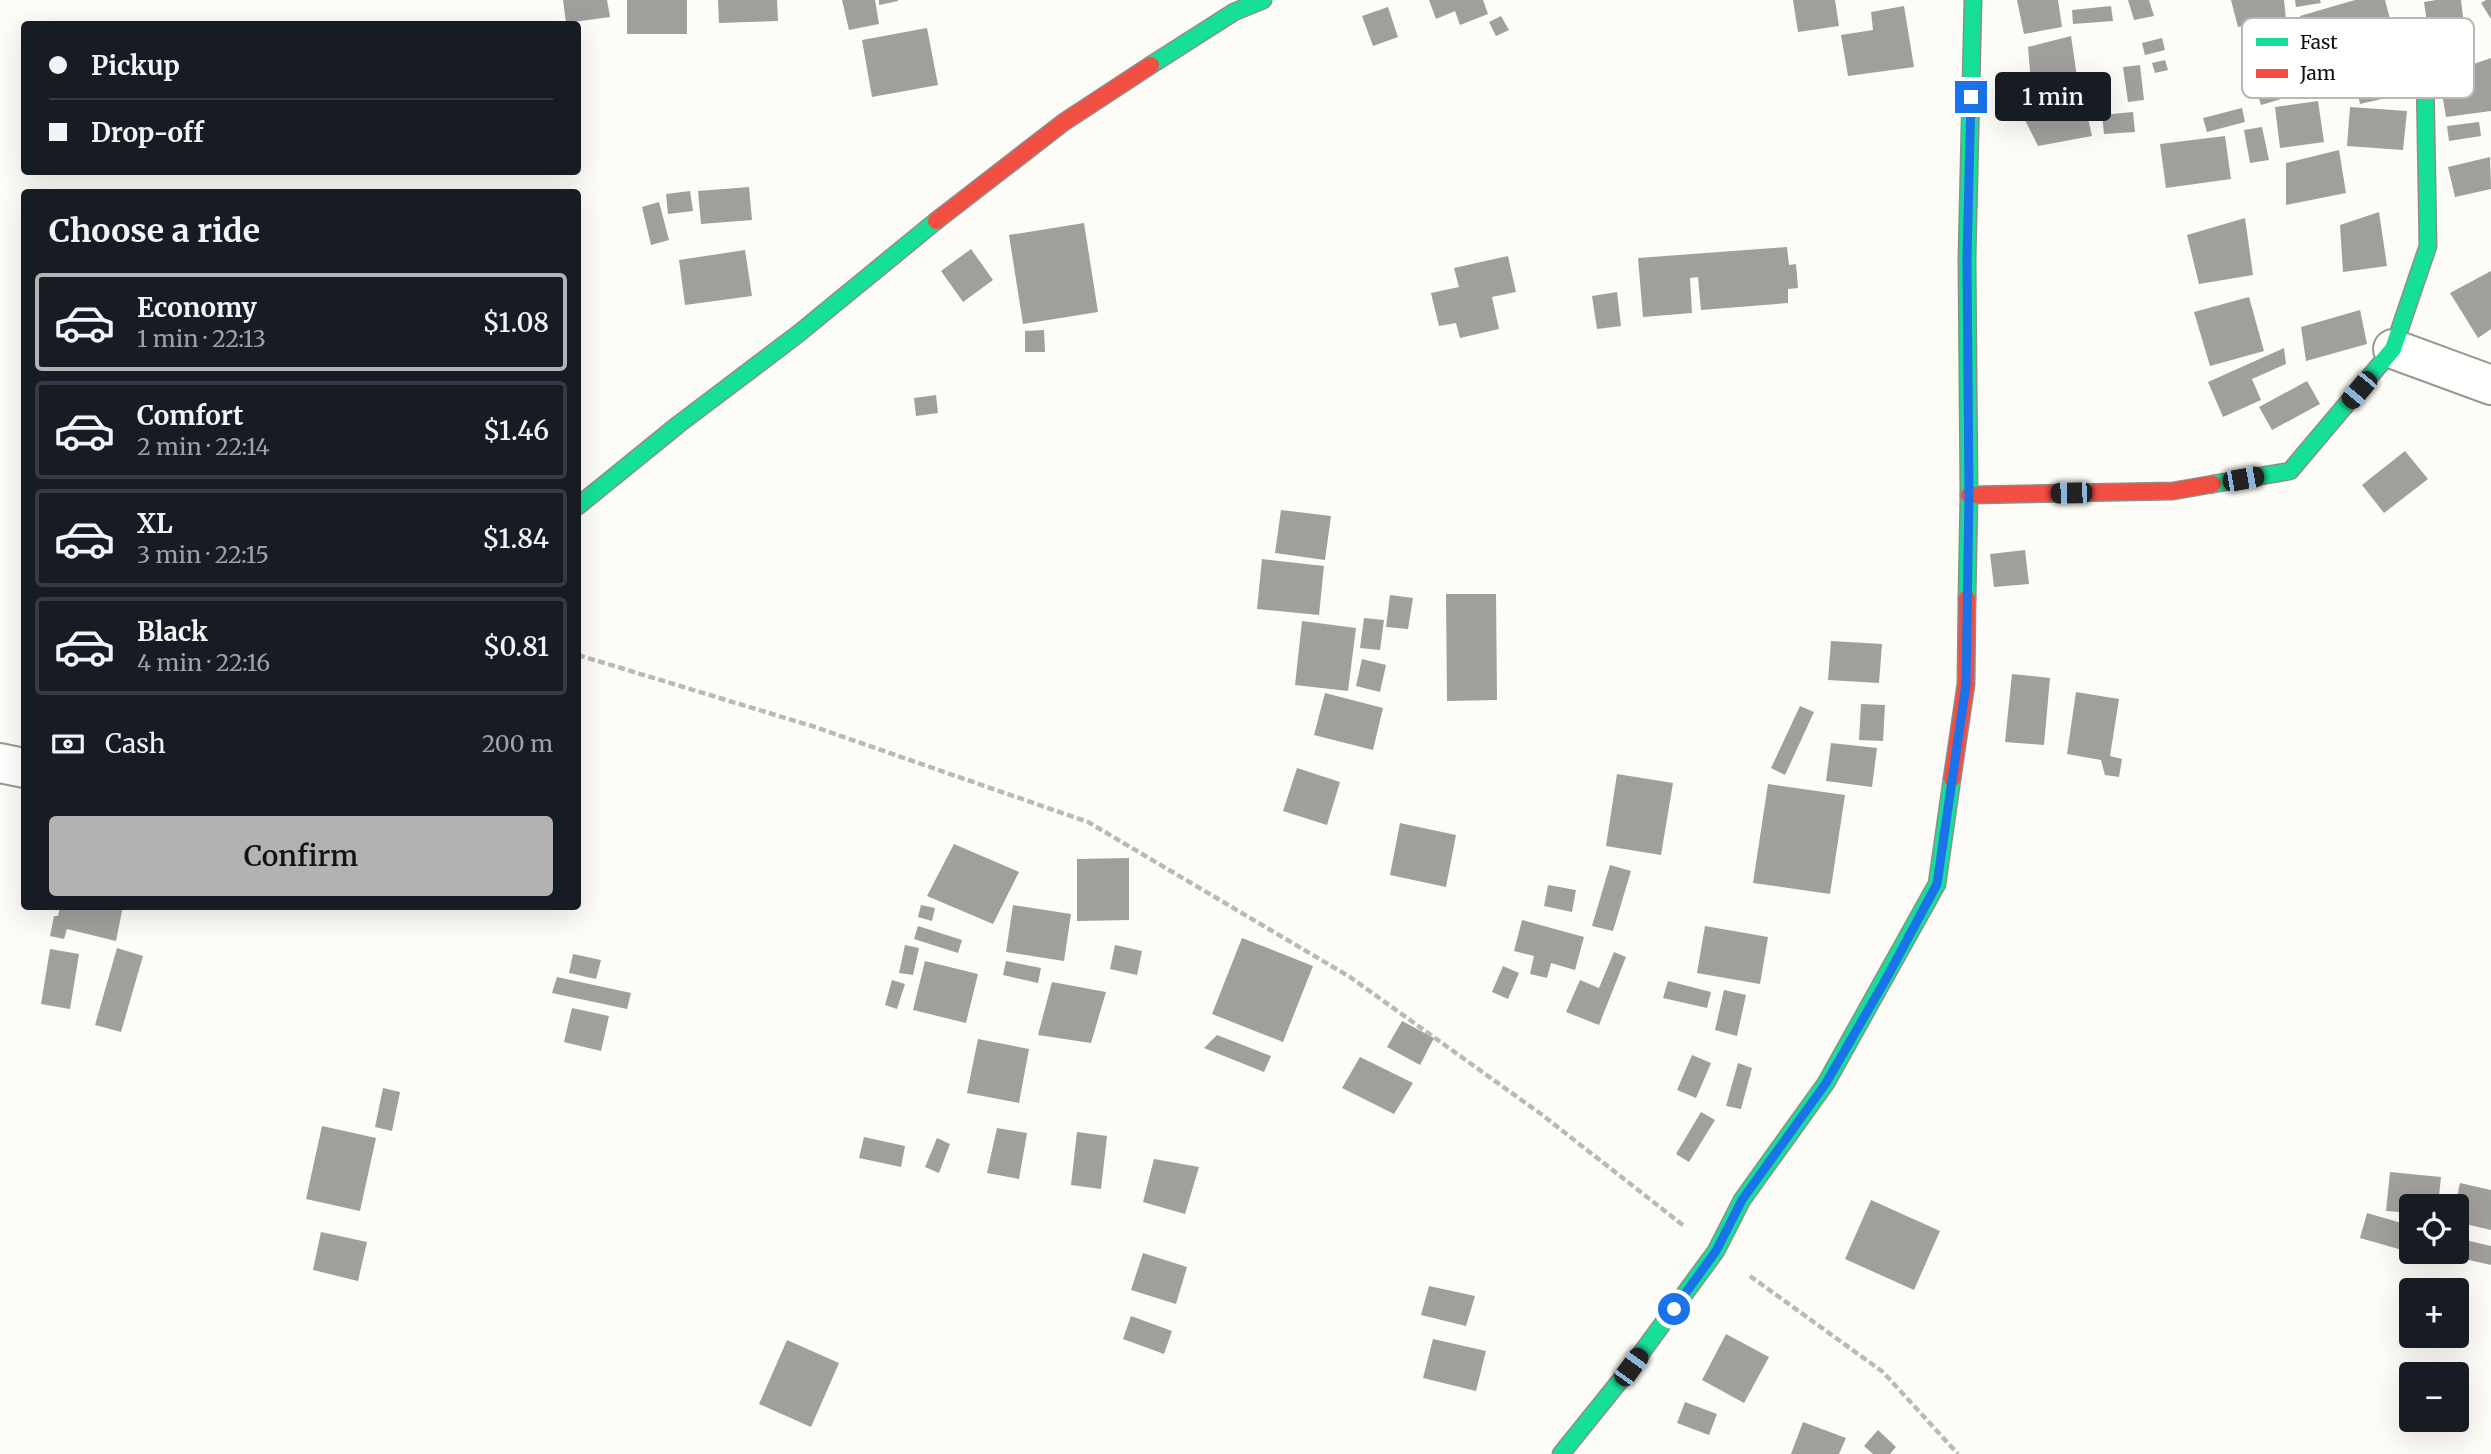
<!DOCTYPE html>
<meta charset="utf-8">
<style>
body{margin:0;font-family:Merriweather,serif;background:#20242c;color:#f1f3f6;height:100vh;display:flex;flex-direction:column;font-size:26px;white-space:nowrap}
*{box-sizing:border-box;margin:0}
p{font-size:23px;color:#9ea1a6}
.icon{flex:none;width:38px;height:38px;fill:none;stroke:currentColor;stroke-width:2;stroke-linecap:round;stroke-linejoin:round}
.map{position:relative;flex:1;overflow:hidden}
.details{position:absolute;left:21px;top:189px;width:560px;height:721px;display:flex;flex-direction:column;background:#171b24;border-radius:7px;box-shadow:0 7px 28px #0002}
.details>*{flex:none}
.banner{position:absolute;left:21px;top:21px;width:560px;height:154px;border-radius:7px;box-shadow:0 7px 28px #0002;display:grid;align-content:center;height:154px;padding:0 28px;background:#171b24}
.buttons{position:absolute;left:2399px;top:1194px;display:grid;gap:14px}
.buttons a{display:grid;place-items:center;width:70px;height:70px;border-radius:7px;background:#171b24;box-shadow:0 7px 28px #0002;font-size:35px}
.end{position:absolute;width:32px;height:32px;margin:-16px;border:9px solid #1a73e8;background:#fff;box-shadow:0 0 0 4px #fff}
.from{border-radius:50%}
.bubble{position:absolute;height:49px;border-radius:7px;background:#171b24;box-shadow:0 7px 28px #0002;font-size:23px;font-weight:600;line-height:49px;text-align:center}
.car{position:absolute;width:21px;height:42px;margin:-21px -10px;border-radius:9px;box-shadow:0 0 5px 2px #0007;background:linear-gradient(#222 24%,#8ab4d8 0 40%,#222 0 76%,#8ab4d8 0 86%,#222 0)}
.banner b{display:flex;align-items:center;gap:24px;height:66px;font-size:26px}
.banner b+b{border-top:2px solid #363941}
.banner i{width:18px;height:18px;background:#f1f3f6}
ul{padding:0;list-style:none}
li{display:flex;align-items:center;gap:21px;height:98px;margin:0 14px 10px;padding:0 14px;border:4px solid #363941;border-radius:7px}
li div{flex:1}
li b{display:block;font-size:26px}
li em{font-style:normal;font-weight:600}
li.selected{border-color:#b2b2b3}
li>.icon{width:63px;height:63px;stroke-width:1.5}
h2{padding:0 28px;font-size:32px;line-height:84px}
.pay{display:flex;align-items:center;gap:18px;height:77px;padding:0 28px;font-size:26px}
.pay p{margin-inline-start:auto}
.cta{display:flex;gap:14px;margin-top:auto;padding:14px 28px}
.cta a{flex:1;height:80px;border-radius:7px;background:#b2b2b3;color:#111;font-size:28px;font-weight:600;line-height:80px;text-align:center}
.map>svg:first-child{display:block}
.building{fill:#a19f9c}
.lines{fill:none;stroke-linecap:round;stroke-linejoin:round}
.street-casing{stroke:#979795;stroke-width:42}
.fast-casing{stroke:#8e8d8b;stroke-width:19}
.jam-casing{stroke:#8e8d8b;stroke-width:19}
.path{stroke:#b9b9b8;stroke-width:4.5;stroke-dasharray:7 3.5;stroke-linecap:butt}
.street{stroke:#fffffe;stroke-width:38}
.fast{stroke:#16e098;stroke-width:16}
.jam{stroke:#f24e42;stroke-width:16}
.route{stroke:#1a73e8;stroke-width:9}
.key{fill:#fff;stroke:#b8b8b8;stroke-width:2}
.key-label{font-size:19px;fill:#111}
</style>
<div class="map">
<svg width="2491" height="1454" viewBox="0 0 2491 1454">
<rect width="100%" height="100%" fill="#fdfcf7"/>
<path class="building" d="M 563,0 L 607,0 L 610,17 L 566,23 Z
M 627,0 L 687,0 L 687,34 L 627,34 Z
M 718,0 L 777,0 L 778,21 L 719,23 Z
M 842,0 L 875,0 L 879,24 L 849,30 Z
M 879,0 L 898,0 L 898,1 L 879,5 Z
M 1429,0 L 1483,0 L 1488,14 L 1460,25 L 1455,11 L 1436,19 Z
M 1793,0 L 1835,0 L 1839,26 L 1798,32 Z
M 2017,0 L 2058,0 L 2062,27 L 2024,34 Z
M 2128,0 L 2149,0 L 2154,16 L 2134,20 Z
M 2231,0 L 2284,0 L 2286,19 L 2238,27 Z
M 2295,0 L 2320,0 L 2321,3 L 2296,7 Z
M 2355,0 L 2385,0 L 2402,64 L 2316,83 L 2300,16 Z
M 2436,0 L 2461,0 L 2464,25 L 2428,30 L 2424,2 Z
M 2486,0 L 2491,0 L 2491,19 L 2481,3 Z
M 1904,6 L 1914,67 L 1848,76 L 1841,35 L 1873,30 L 1871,12 Z
M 2111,6 L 2113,21 L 2073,24 L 2072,10 Z
M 1388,7 L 1398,37 L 1373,46 L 1362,16 Z
M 1501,16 L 1509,30 L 1496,36 L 1489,22 Z
M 927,28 L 938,85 L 872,97 L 862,40 Z
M 2071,36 L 2078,84 L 2032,95 L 2028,47 Z
M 2162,38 L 2165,50 L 2145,55 L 2142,43 Z
M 2491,58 L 2491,111 L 2446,117 L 2439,76 Z
M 2165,60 L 2168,70 L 2155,73 L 2152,63 Z
M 2140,65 L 2144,100 L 2128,102 L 2123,67 Z
M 2297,65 L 2305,92 L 2261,105 L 2253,79 Z
M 2406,69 L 2412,92 L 2360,104 L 2355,80 Z
M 2082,91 L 2092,136 L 2038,146 L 2024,118 L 2040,114 L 2039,101 Z
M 2318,101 L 2324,142 L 2280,148 L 2275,107 Z
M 2350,107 L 2407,111 L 2403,150 L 2347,146 Z
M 2242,108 L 2245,122 L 2207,132 L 2203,118 Z
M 2133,112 L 2135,132 L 2104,134 L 2102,115 Z
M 2479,122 L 2481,136 L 2449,141 L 2447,126 Z
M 2262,127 L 2269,160 L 2250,163 L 2244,130 Z
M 2225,136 L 2231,179 L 2166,188 L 2160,144 Z
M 2339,150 L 2346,193 L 2286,205 L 2286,163 Z
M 2490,157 L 2491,189 L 2455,197 L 2448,167 Z
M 749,187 L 752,220 L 701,224 L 698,191 Z
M 690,191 L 693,211 L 668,214 L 666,194 Z
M 659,202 L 669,240 L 651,245 L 642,207 Z
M 2379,212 L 2387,266 L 2343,272 L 2340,225 Z
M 2245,218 L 2253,275 L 2199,284 L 2187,235 Z
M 1084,223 L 1098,312 L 1023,324 L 1009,235 Z
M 1787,247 L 1789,265 L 1796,264 L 1798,288 L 1788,289 L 1788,303 L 1701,310 L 1698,277 L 1690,278 L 1692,313 L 1643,317 L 1638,258 Z
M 971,249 L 993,280 L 963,302 L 941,271 Z
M 745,250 L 752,296 L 685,305 L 679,260 Z
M 1508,256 L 1516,292 L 1492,297 L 1499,329 L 1460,338 L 1456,323 L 1439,326 L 1431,293 L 1459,287 L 1454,268 Z
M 2491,271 L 2491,329 L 2478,338 L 2450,293 Z
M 1617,292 L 1621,326 L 1597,329 L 1592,296 Z
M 2249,297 L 2264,351 L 2210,366 L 2194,312 Z
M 2360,310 L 2367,344 L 2306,361 L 2301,327 Z
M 1044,330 L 1045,352 L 1025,352 L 1025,331 Z
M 2284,348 L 2286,364 L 2252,379 L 2261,400 L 2223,417 L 2208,382 Z
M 2307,381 L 2320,404 L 2272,430 L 2259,407 Z
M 936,395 L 938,413 L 916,416 L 914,398 Z
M 2405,451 L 2428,479 L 2384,513 L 2362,485 Z
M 1281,510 L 1331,516 L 1325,560 L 1275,553 Z
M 2025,550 L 2029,584 L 1994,587 L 1990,554 Z
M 1262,559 L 1324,566 L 1319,615 L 1257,609 Z
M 1446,594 L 1496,594 L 1497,700 L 1447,701 Z
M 1390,595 L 1413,598 L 1408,629 L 1386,627 Z
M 1364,618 L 1384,620 L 1380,650 L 1360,648 Z
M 1302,621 L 1356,628 L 1348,691 L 1295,685 Z
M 1831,641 L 1882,644 L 1879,683 L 1828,680 Z
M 1362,659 L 1386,665 L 1380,692 L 1356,686 Z
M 2012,674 L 2050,678 L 2044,745 L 2005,742 Z
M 2076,692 L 2119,699 L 2110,756 L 2122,759 L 2119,777 L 2105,775 L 2101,760 L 2067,754 Z
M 1325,693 L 1383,708 L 1373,750 L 1314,735 Z
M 1861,704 L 1885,705 L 1883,741 L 1859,740 Z
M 1800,706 L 1814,712 L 1785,775 L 1771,768 Z
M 1831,743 L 1877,748 L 1872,787 L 1826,781 Z
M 1297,768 L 1340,782 L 1327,825 L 1283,811 Z
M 1617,774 L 1673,783 L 1661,855 L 1606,846 Z
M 1768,784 L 1845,795 L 1830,894 L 1753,883 Z
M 1400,823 L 1456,835 L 1446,887 L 1390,875 Z
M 954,844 L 1019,872 L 993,924 L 927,896 Z
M 1129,858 L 1129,920 L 1077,921 L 1077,859 Z
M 1610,865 L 1631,871 L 1613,931 L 1592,926 Z
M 1548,885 L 1576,890 L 1572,912 L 1544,906 Z
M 921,905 L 935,908 L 932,921 L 918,917 Z
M 1013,905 L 1071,914 L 1064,961 L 1006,952 Z
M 60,906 L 123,906 L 116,941 L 67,929 L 64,939 L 50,936 L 54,916 L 58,916 Z
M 1522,920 L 1584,937 L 1575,970 L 1551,963 L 1547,978 L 1530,974 L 1534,956 L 1514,951 Z
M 918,926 L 962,940 L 958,953 L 914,939 Z
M 1705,926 L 1768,937 L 1760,984 L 1697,973 Z
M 1242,938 L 1313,966 L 1283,1042 L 1212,1014 Z
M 905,945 L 919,948 L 913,975 L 899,973 Z
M 1115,945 L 1142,951 L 1137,975 L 1110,969 Z
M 117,948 L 143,956 L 121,1032 L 95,1025 Z
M 50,949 L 79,954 L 70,1009 L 41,1004 Z
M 1614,952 L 1626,957 L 1599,1025 L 1566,1012 L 1580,980 L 1599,988 Z
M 573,954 L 601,960 L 596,979 L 569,973 Z
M 925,961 L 978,974 L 966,1023 L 913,1010 Z
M 1006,961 L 1041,968 L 1038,983 L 1003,975 Z
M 1503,966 L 1519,973 L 1508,999 L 1492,992 Z
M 557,977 L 631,993 L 627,1009 L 552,993 Z
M 892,980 L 905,984 L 897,1009 L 885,1005 Z
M 1668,981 L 1711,992 L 1707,1008 L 1663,998 Z
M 1052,982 L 1106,992 L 1091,1043 L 1038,1035 Z
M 1724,990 L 1746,995 L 1737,1036 L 1715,1030 Z
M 572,1008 L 609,1016 L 601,1051 L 564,1042 Z
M 1402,1021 L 1434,1038 L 1420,1065 L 1387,1047 Z
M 1217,1035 L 1271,1056 L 1264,1072 L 1204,1048 Z
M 978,1039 L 1029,1049 L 1019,1103 L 967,1093 Z
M 1692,1055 L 1711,1063 L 1696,1098 L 1677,1090 Z
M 1360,1057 L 1413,1083 L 1394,1114 L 1342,1088 Z
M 1738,1063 L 1752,1068 L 1741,1109 L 1726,1106 Z
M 383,1088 L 400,1092 L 392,1131 L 375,1127 Z
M 1701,1112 L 1715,1120 L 1689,1162 L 1676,1154 Z
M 322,1126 L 376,1138 L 360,1211 L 306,1199 Z
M 997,1128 L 1027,1133 L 1019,1179 L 987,1173 Z
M 1077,1132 L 1107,1136 L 1101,1189 L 1071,1185 Z
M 864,1137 L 905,1146 L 901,1167 L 859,1158 Z
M 937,1138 L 950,1144 L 939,1173 L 925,1167 Z
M 1154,1159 L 1199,1167 L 1185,1214 L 1143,1202 Z
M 2390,1172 L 2441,1177 L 2438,1206 L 2412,1206 L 2412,1213 L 2386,1211 Z
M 2460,1183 L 2491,1190 L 2491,1230 L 2457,1222 L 2457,1206 L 2455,1206 Z
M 1871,1200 L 1940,1231 L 1914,1290 L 1845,1259 Z
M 2367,1213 L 2412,1226 L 2412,1251 L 2425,1251 L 2423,1256 L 2360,1238 Z
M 321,1232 L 367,1242 L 358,1281 L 313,1270 Z
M 2457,1238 L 2491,1246 L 2491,1265 L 2447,1255 L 2447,1251 L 2457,1251 Z
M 1143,1253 L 1187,1267 L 1176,1304 L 1131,1290 Z
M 1429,1286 L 1475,1296 L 1466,1326 L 1421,1315 Z
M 1131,1316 L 1172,1331 L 1164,1354 L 1123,1339 Z
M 1726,1334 L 1769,1357 L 1744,1403 L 1702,1380 Z
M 1433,1339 L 1486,1351 L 1476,1391 L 1423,1378 Z
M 787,1340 L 839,1363 L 811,1427 L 759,1404 Z
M 1685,1402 L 1717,1414 L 1709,1435 L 1677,1423 Z
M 1803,1422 L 1846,1438 L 1839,1454 L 1791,1454 Z
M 1878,1430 L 1896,1447 L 1890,1454 L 1873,1454 L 1864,1446 Z"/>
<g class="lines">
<defs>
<path id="street" d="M 2393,349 L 2491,385
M 0,763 L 24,768"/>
<path id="fast" d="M 1151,65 L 1234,12 L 1263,0
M 2213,484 L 2290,471 L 2393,349 L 2428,246 L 2425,72
M 578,506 L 679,424 L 798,334 L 936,221
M 1967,598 L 1969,495 L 1967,259 L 1973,0
M 1561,1454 L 1631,1367 L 1716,1251 L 1742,1200 L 1826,1083 L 1937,884 L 1952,779"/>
<path id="jam" d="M 936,221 L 1064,122 L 1151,65
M 1969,495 L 2173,491 L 2213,484
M 1952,779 L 1966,684 L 1967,598"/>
</defs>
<use href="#street" class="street-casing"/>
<use href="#fast" class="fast-casing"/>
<use href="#jam" class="jam-casing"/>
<path class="path" d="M 578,655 L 815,727 L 1088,822 L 1350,977 L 1541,1114 L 1684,1226
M 1750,1276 L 1883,1372 L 1958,1454"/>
<use href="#street" class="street"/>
<use href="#fast" class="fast"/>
<use href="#jam" class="jam"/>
</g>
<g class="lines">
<path class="route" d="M 1674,1309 L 1716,1251 L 1742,1200 L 1826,1083 L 1886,979 L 1937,884 L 1966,684 L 1969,495 L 1967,259 L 1971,97"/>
</g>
<rect x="2242" y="18" width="232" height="80" rx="10" class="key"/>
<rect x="2256" y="38" width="32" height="8" fill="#16e098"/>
<rect x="2256" y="69" width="32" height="9" fill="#f24e42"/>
<g class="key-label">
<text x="2300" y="49">Fast</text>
<text x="2300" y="80">Jam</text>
</g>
</svg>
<div class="buttons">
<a><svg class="icon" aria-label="locate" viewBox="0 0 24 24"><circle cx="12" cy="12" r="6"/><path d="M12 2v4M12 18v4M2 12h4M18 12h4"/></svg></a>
<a>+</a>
<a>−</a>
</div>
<i class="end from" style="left:1674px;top:1309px"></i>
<i class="end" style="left:1971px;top:97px"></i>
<div class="bubble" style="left:1995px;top:72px;width:116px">1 min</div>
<i class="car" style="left:2359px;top:390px;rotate:220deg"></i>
<i class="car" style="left:2243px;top:479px;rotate:80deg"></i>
<i class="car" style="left:2071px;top:493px;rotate:269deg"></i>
<i class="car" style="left:1631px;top:1367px;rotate:36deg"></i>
<div class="banner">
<b><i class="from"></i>Pickup</b>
<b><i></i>Drop-off</b>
</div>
<section class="details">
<h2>Choose a ride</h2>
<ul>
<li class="selected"><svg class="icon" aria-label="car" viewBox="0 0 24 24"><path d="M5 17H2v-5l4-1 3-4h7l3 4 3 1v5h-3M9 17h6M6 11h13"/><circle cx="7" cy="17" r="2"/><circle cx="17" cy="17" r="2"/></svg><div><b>Economy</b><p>1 min · 22:13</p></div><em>$1.08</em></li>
<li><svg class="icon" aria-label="car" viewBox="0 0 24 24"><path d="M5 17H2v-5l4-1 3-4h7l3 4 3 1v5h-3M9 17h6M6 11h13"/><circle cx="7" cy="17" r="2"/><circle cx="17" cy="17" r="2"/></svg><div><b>Comfort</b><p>2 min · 22:14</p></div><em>$1.46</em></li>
<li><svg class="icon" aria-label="car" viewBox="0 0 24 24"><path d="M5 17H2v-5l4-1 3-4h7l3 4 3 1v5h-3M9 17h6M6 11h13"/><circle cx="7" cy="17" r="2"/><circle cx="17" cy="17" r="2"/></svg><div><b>XL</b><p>3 min · 22:15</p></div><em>$1.84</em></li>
<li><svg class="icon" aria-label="car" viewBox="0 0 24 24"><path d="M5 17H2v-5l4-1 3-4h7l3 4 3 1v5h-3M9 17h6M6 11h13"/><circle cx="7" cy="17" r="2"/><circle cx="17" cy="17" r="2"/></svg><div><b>Black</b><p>4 min · 22:16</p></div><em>$0.81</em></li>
</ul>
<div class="pay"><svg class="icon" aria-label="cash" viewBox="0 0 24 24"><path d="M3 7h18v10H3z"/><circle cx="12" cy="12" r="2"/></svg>Cash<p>200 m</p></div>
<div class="cta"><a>Confirm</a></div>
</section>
</div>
